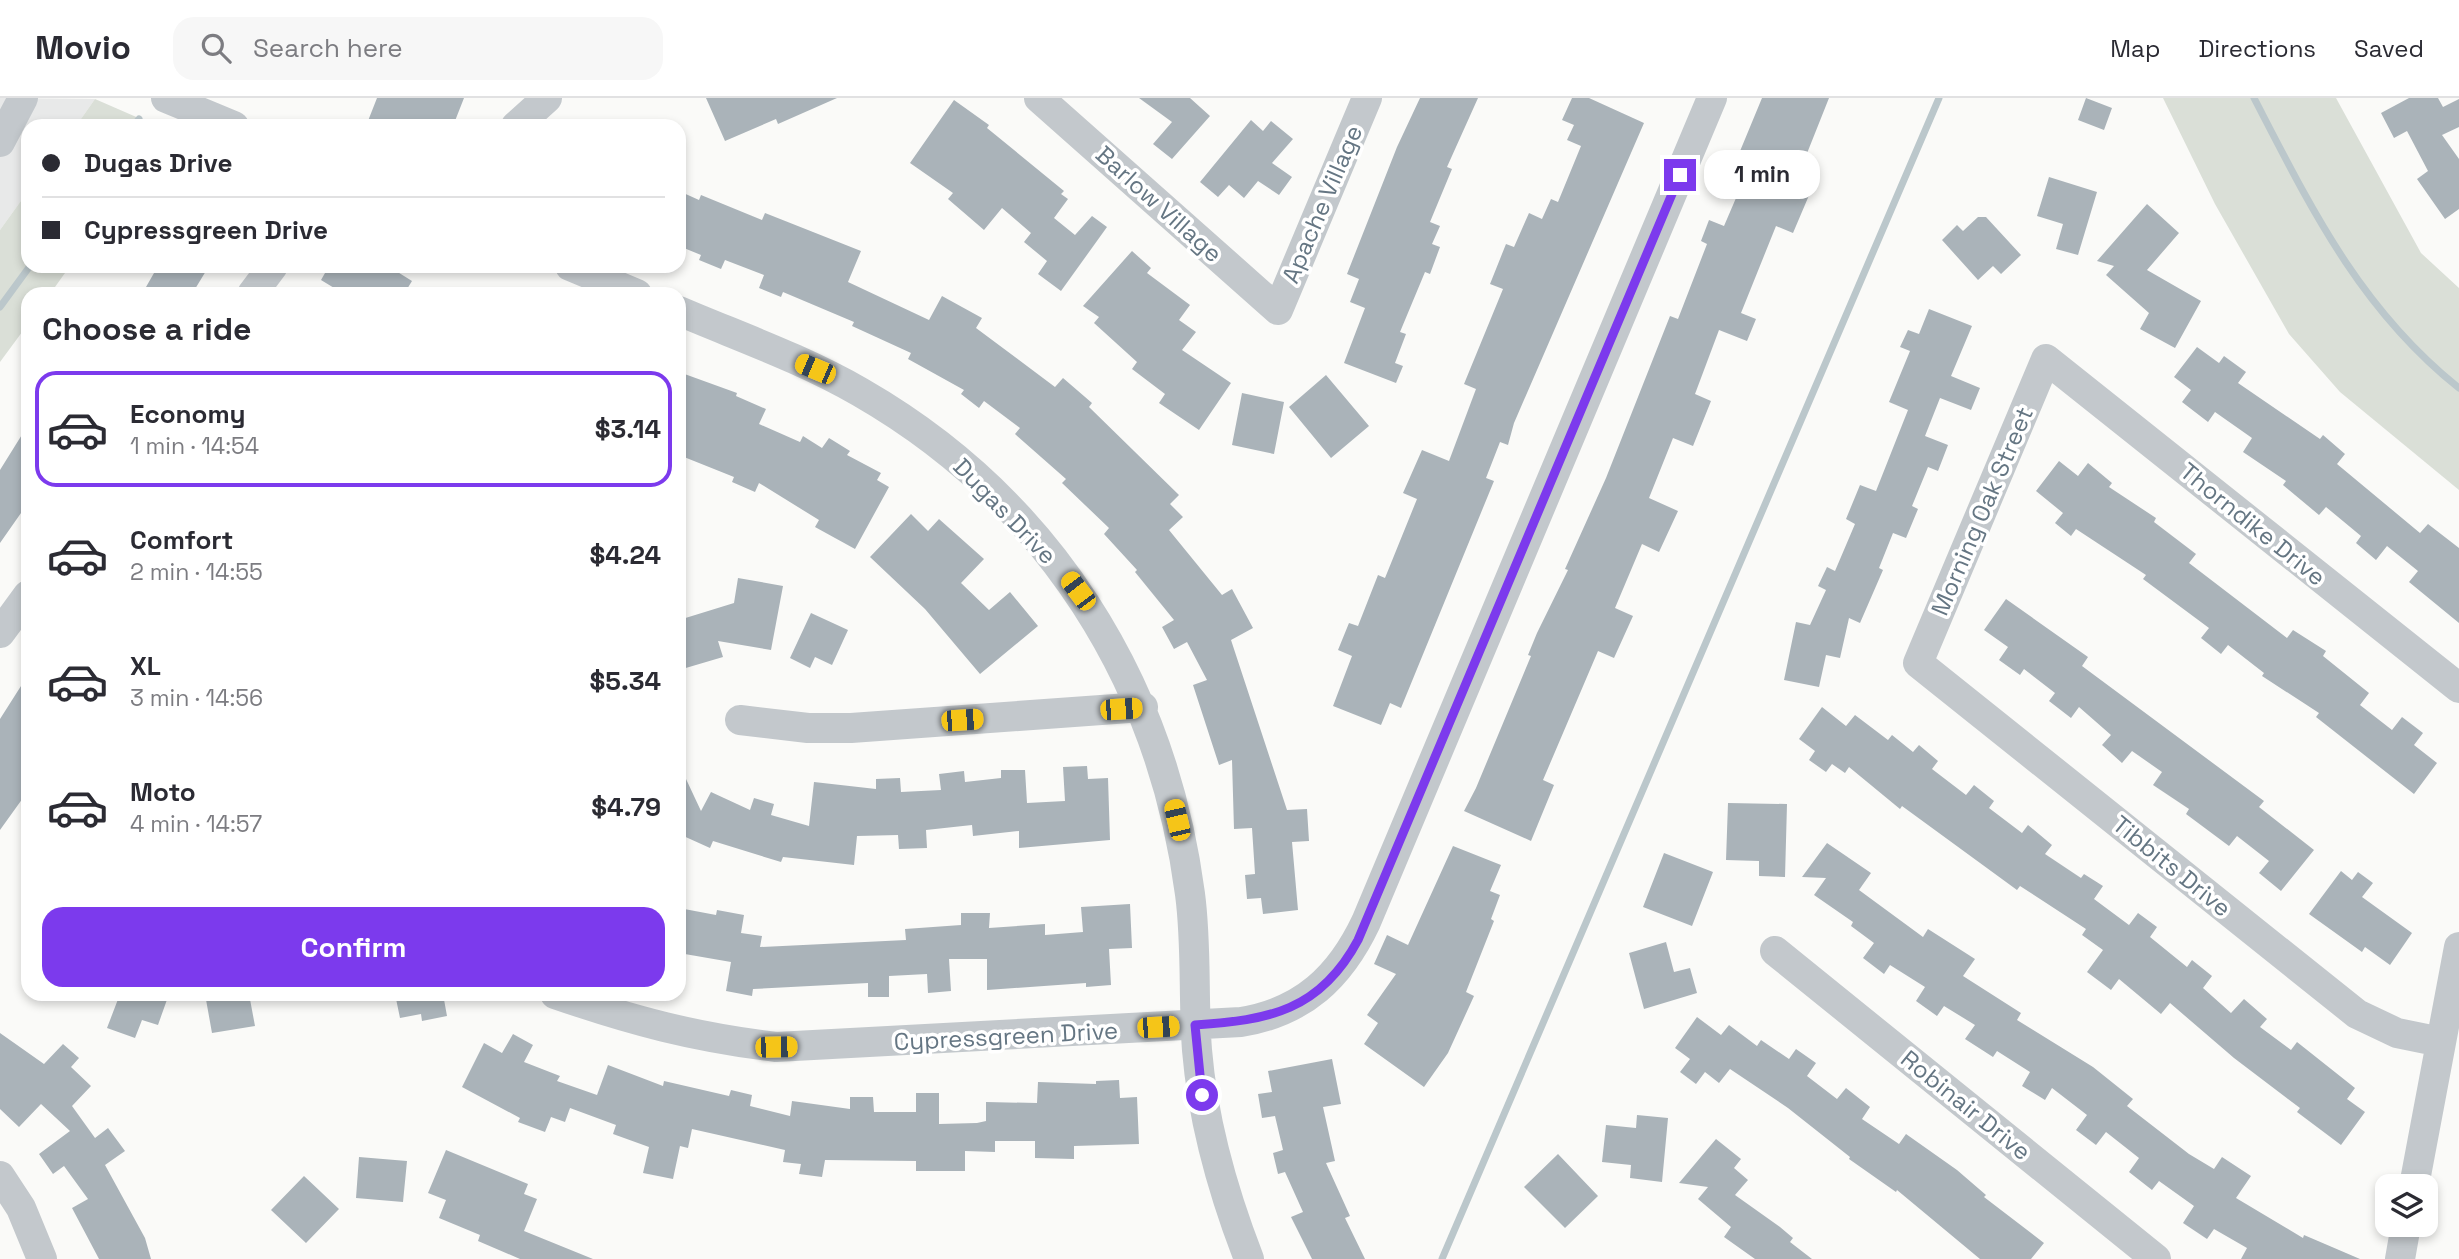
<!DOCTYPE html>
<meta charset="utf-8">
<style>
body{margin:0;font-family:"Space Grotesk",sans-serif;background:#f7f7f7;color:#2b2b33;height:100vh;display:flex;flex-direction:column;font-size:26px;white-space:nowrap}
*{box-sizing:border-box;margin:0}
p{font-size:23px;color:#7c7c81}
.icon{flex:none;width:38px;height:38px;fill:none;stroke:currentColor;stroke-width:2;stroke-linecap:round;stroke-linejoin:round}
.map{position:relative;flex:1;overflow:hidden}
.side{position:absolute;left:21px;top:189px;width:665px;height:714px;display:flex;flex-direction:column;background:#fff;border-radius:21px;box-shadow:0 4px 10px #0003}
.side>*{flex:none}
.hud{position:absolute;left:21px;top:21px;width:665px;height:154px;border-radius:21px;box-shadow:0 4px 10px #0003;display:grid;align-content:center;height:154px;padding:0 21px;background:#fff}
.tools{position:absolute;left:2375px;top:1076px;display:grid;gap:14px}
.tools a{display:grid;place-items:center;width:63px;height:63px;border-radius:14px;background:#fff;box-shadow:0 4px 10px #0003;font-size:35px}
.end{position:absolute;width:32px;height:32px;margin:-16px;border:9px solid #7c3aed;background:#fff;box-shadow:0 0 0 4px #fff}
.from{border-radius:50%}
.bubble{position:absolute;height:49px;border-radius:21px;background:#fff;box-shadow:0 4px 10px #0003;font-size:23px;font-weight:700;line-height:49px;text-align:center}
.car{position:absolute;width:21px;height:42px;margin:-21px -10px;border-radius:9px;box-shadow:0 0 5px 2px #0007;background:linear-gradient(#f5c518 24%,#345 0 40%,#f5c518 0 76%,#345 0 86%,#f5c518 0)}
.hud b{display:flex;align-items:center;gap:24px;height:66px;font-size:26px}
.hud b+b{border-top:2px solid #e1e1e2}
.hud i{width:18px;height:18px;background:#2b2b33}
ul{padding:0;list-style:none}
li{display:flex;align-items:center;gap:21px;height:116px;margin:0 14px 10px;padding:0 7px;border:4px solid transparent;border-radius:21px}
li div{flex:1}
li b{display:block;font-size:26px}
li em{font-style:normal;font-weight:700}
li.active{border-color:#7c3aed}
li>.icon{width:63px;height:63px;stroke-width:1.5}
h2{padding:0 21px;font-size:32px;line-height:84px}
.button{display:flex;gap:14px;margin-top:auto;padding:14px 21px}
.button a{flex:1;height:80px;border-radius:21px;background:#7c3aed;color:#fff;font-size:28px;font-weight:700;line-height:80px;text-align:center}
header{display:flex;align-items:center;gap:42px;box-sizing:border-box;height:98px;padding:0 35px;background:#fff;border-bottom:2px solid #e1e1e2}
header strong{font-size:33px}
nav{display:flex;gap:38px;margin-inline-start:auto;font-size:24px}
.search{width:490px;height:63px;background:#f7f7f7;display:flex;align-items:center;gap:18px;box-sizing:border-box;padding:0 24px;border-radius:21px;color:#7c7c81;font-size:26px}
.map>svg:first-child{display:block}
.built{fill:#e8e9e9}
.green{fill:#dadfd7}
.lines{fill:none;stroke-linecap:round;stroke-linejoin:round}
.stream{stroke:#bbc7cb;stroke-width:7}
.building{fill:#aab3b9}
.minor{stroke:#c3c8cc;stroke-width:30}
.route{stroke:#7c3aed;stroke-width:9}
.labels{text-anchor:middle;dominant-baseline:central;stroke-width:7;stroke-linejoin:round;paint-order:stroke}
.street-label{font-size:24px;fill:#657683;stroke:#fff}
</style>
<header>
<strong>Movio</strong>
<div class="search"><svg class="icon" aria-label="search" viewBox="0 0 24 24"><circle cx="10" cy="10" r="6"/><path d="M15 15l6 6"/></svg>Search here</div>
<nav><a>Map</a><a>Directions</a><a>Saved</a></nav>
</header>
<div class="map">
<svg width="2459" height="1161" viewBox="0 0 2459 1161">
<rect width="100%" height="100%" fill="#fafaf8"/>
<path class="built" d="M 0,0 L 95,1 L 76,28 L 28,28 L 28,93 L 0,132 Z"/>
<path class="green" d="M 2163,0 L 2336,0 L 2421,155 L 2459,190 L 2459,392 L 2340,294 L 2289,236 L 2215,106 Z
M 95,1 L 157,28 L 76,28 Z
M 28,93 L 28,168 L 70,168 L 50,196 L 28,196 L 28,226 L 0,264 L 0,132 Z"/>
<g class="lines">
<path class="stream" d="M 2254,0 C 2311,110 2360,211 2459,290
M 133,28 L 139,21
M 0,209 L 30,168
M 1442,1161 L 1939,0"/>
</g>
<path class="building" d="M 377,0 L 464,0 L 453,28 L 366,28 Z
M 706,0 L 837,0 L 778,26 L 776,21 L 725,43 Z
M 1139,0 L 1190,0 L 1210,18 L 1172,61 L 1153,46 L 1172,24 Z
M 1420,0 L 1478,0 L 1447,69 L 1452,71 L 1430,124 L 1440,128 L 1432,146 L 1440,149 L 1430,176 L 1425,174 L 1400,234 L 1406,236 L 1395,265 L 1403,268 L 1396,285 L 1344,265 L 1365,210 L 1350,204 L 1359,181 L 1347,176 L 1397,49 Z
M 1572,0 L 1589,0 L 1644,25 L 1514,325 L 1508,347 L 1500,344 L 1486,380 L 1494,383 L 1401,610 L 1390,605 L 1381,627 L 1333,608 L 1352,558 L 1338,552 L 1349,525 L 1358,528 L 1378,477 L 1385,480 L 1417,401 L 1403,395 L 1422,352 L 1449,363 L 1476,291 L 1464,286 L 1503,191 L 1490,186 L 1506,146 L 1514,149 L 1529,115 L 1542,121 L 1551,101 L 1558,104 L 1581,48 L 1567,42 L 1574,27 L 1562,22 Z
M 1762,0 L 1829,0 L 1794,88 L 1810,95 L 1793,135 L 1776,128 L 1741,215 L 1756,221 L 1747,243 L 1719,232 L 1695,296 L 1711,303 L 1693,348 L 1673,340 L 1649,400 L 1678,413 L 1659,454 L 1642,446 L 1615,510 L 1633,518 L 1614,560 L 1598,553 L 1543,682 L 1554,687 L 1531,743 L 1464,713 L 1476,690 L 1531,558 L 1528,557 L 1537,535 L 1568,472 L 1565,471 L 1606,380 L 1670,218 L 1678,221 L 1707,146 L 1701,143 L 1709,122 L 1724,128 L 1739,93 L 1726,87 Z
M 2086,0 L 2112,10 L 2104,32 L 2078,22 Z
M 2409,0 L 2438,0 L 2443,9 L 2459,1 L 2459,29 L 2442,37 L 2459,61 L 2459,111 L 2445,121 L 2417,81 L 2428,73 L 2407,33 L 2394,40 L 2381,15 Z
M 954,2 L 989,27 L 987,30 L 1064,93 L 1061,96 L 1068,101 L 1054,120 L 1075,137 L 1092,118 L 1107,129 L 1061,193 L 1038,176 L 1047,163 L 1024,144 L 1031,135 L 1002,110 L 984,132 L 948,101 L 953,95 L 910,65 Z
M 1251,22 L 1263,33 L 1271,23 L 1293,41 L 1272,65 L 1292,79 L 1279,97 L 1258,83 L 1244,100 L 1229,87 L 1218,99 L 1200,84 Z
M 2049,79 L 2097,94 L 2078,157 L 2056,151 L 2063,126 L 2037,118 Z
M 679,93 L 699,102 L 701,97 L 762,122 L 765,115 L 861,153 L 848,184 L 929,222 L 942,198 L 982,220 L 976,230 L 1055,289 L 1063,280 L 1092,305 L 1089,309 L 1179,397 L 1170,406 L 1183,419 L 1169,432 L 1222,497 L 1232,491 L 1253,530 L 1231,542 L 1287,712 L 1307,711 L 1309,743 L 1292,744 L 1298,812 L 1263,816 L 1261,800 L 1247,801 L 1245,777 L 1255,776 L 1252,730 L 1234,731 L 1232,662 L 1219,667 L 1193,587 L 1207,582 L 1187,544 L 1174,551 L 1162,529 L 1174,522 L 1135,474 L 1137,472 L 1104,436 L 1109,430 L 1062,385 L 1066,381 L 1015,336 L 1020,330 L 984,303 L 979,310 L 961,296 L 964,292 L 908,261 L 911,255 L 852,228 L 854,224 L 783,194 L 781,199 L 759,190 L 764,177 L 725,162 L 721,171 L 699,162 L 701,157 L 679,148 Z
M 2147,106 L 2179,135 L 2147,172 L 2201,203 L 2175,250 L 2140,231 L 2149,215 L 2106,177 L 2114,168 L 2097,163 Z
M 1978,119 L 1986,119 L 2021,157 L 2001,176 L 1993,168 L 1978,182 L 1942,142 L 1957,127 L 1963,133 Z
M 1132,153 L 1151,170 L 1147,175 L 1190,207 L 1179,222 L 1196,234 L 1182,252 L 1231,285 L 1199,332 L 1159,305 L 1165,296 L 1132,271 L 1137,264 L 1094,225 L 1099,219 L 1083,208 Z
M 158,168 L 209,168 L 192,196 L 142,196 Z
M 329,168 L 388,168 L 412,183 L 404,196 L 344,196 L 321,182 Z
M 1929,211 L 1972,228 L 1951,278 L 1980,290 L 1971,312 L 1940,300 L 1925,338 L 1948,347 L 1938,373 L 1928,369 L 1912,408 L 1918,411 L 1906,440 L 1893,435 L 1879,470 L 1883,472 L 1860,525 L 1849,520 L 1840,560 L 1826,557 L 1819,589 L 1784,582 L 1796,524 L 1810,527 L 1826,492 L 1818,488 L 1827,469 L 1835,473 L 1855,426 L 1846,421 L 1860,387 L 1876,393 L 1908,312 L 1889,304 L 1910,253 L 1900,249 L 1908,232 L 1919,236 Z
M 2197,249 L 2219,265 L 2224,258 L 2246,274 L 2238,285 L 2320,341 L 2323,337 L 2345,356 L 2337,366 L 2420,435 L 2428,426 L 2459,450 L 2459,525 L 2409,484 L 2418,473 L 2387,448 L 2376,462 L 2356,445 L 2361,438 L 2326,409 L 2319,417 L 2283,387 L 2286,383 L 2243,354 L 2252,340 L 2215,314 L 2208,324 L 2182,304 L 2191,292 L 2174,279 Z
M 679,274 L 737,295 L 736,298 L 766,311 L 759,326 L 800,344 L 803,338 L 822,350 L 829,340 L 850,353 L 847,357 L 881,375 L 877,382 L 889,389 L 855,451 L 815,429 L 819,422 L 759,385 L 755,394 L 732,384 L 734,379 L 679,357 Z
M 1326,277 L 1369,328 L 1331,360 L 1289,309 Z
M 1242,295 L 1284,304 L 1274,356 L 1232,347 Z
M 28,327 L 28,405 L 0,445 L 0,372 Z
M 2059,363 L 2078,378 L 2088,365 L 2112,385 L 2109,389 L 2156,420 L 2154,424 L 2196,456 L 2189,465 L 2287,540 L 2293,532 L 2326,553 L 2323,558 L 2369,595 L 2360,607 L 2392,632 L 2402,619 L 2423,635 L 2414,647 L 2437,665 L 2414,696 L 2316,619 L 2319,615 L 2262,578 L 2264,575 L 2228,547 L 2221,556 L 2201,540 L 2209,530 L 2143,481 L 2146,477 L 2076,431 L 2071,438 L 2055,425 L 2063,415 L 2036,393 Z
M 911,416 L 928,433 L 939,421 L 984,461 L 961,485 L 989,512 L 1010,494 L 1038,528 L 980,576 L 925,511 L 870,459 Z
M 738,480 L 783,488 L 771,552 L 718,543 L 723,559 L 679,572 L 679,522 L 734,505 Z
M 2006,501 L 2088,559 L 2082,568 L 2264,703 L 2259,709 L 2314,752 L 2281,793 L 2259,775 L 2269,763 L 2237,738 L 2229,748 L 2186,716 L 2189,711 L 2153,687 L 2162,674 L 2132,653 L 2122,665 L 2102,647 L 2111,637 L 2079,609 L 2071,620 L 2049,603 L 2055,595 L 2024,571 L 2020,577 L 1999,562 L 2008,549 L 1984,532 Z
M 811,515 L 848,532 L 832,567 L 815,559 L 810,570 L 790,560 Z
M 28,577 L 28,693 L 0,732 L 0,621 Z
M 1822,609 L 1846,628 L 1855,617 L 1888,642 L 1892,637 L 1913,654 L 1919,647 L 1938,663 L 1932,671 L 1966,697 L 1974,687 L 1994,703 L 1989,710 L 2022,735 L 2028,727 L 2052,747 L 2045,756 L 2081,780 L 2084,776 L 2103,788 L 2094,801 L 2129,827 L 2138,815 L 2157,829 L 2150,839 L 2187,869 L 2192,862 L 2212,878 L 2203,890 L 2231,915 L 2244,901 L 2267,921 L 2260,929 L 2291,952 L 2297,944 L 2355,990 L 2347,1001 L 2365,1014 L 2341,1047 L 2297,1014 L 2300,1010 L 2234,960 L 2170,905 L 2161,916 L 2119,881 L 2111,892 L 2087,874 L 2103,852 L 2082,837 L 2086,831 L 2020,788 L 2017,792 L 1902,708 L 1900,711 L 1849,669 L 1845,675 L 1832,666 L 1826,674 L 1809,662 L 1815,653 L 1799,641 Z
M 679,666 L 701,713 L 711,694 L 750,712 L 754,700 L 774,706 L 771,717 L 809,728 L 814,684 L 876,691 L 876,681 L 900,680 L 901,694 L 941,692 L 939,676 L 964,673 L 965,684 L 1001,680 L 1001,672 L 1025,672 L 1027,705 L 1065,703 L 1063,669 L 1087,668 L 1088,681 L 1108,680 L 1110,742 L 1019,750 L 1019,733 L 973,738 L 972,727 L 926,732 L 927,750 L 899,751 L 898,737 L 857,738 L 854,767 L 783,759 L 781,764 L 713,743 L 710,750 L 679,736 Z
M 1728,705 L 1787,706 L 1785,779 L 1759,778 L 1759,763 L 1726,762 Z
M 1827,745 L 1871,775 L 1859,792 L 1923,839 L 1928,831 L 1975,861 L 1963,878 L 2021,915 L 2017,922 L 2093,969 L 2133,1001 L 2127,1008 L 2189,1056 L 2214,1071 L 2222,1059 L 2251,1078 L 2236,1100 L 2303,1140 L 2304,1137 L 2360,1161 L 2241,1161 L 2247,1150 L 2214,1131 L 2207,1141 L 2183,1125 L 2194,1108 L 2159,1083 L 2152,1092 L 2129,1074 L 2139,1060 L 2106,1034 L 2096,1047 L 2076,1032 L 2087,1017 L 2052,990 L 2045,1002 L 2022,988 L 2030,974 L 1997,953 L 1993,959 L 1965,941 L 1975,927 L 1944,908 L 1937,918 L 1916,903 L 1925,889 L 1890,867 L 1884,876 L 1863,860 L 1874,845 L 1851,828 L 1853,824 L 1814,797 L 1826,780 L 1802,779 Z
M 1453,748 L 1501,767 L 1490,793 L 1500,797 L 1491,821 L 1494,823 L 1466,894 L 1474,898 L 1448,955 L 1424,989 L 1364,946 L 1378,925 L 1367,917 L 1396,876 L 1374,866 L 1387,837 L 1408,847 Z
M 1664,755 L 1713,774 L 1692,828 L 1643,809 Z
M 2341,773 L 2352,782 L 2358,774 L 2373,785 L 2362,799 L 2412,835 L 2390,867 L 2365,849 L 2362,854 L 2309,816 Z
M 1130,806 L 1132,850 L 1109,851 L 1111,887 L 1086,889 L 1086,885 L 987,892 L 987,861 L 949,861 L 951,893 L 928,895 L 927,876 L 889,878 L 889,899 L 868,899 L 868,885 L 753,891 L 752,898 L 726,893 L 731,864 L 679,855 L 679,810 L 716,817 L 717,812 L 744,817 L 741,835 L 762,838 L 760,849 L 906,842 L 905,831 L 961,827 L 961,815 L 990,815 L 989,830 L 1045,826 L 1045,837 L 1083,834 L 1081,809 Z
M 1666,844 L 1674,874 L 1690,870 L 1697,895 L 1644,911 L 1629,855 Z
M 120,896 L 169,896 L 158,927 L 142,922 L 135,940 L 107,930 Z
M 205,896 L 249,896 L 255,928 L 212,935 Z
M 395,896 L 443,896 L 447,918 L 422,923 L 421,916 L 400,920 Z
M 1697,919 L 1721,937 L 1729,927 L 1757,948 L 1761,942 L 1789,961 L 1796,951 L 1816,965 L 1807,978 L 1837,1001 L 1846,990 L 1870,1009 L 1862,1021 L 1899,1046 L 1906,1036 L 1957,1072 L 1986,1097 L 1984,1099 L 2044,1145 L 2031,1161 L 1980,1161 L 1897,1092 L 1896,1094 L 1849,1061 L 1850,1059 L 1788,1010 L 1730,971 L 1719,985 L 1705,974 L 1696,986 L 1680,974 L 1690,961 L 1675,950 Z
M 0,935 L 44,966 L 63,946 L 79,960 L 71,969 L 91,988 L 72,1008 L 95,1040 L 108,1030 L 125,1053 L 105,1067 L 145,1140 L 151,1161 L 99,1161 L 72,1110 L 88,1101 L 64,1068 L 53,1076 L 39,1056 L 70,1033 L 41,1006 L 19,1029 L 0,1011 Z
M 513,936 L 533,947 L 524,964 L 560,978 L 557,983 L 597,997 L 608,967 L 663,988 L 664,983 L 729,998 L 731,992 L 752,997 L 750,1008 L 790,1018 L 792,1003 L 850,1011 L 850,999 L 873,999 L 874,1014 L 916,1014 L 916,995 L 939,995 L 939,1026 L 977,1025 L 986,1023 L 986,1004 L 1037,1005 L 1038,984 L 1096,986 L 1096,983 L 1119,982 L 1120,1000 L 1137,999 L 1139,1046 L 1074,1048 L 1074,1061 L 1035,1060 L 1035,1043 L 995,1043 L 995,1054 L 965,1053 L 965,1073 L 916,1073 L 916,1063 L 825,1062 L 822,1079 L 799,1076 L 801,1066 L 783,1064 L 785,1052 L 692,1031 L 688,1050 L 680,1048 L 673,1081 L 643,1075 L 649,1049 L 613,1036 L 616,1027 L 570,1010 L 565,1024 L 551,1019 L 545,1034 L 518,1024 L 520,1020 L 462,989 L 484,945 L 502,955 Z
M 1332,961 L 1341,1006 L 1323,1009 L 1335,1063 L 1326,1065 L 1350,1118 L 1345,1120 L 1365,1161 L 1312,1161 L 1291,1119 L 1303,1114 L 1285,1074 L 1278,1076 L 1273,1055 L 1283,1052 L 1275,1018 L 1262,1020 L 1258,996 L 1272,994 L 1268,973 Z
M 1637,1017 L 1668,1020 L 1662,1084 L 1630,1080 L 1631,1067 L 1602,1064 L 1606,1027 L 1636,1030 Z
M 1716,1041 L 1741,1061 L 1734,1070 L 1748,1082 L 1735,1097 L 1780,1129 L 1793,1140 L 1790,1144 L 1812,1161 L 1755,1161 L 1724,1139 L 1731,1129 L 1698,1101 L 1708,1089 L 1679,1085 Z
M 446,1052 L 528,1086 L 524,1096 L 537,1101 L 524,1133 L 593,1161 L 520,1161 L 478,1143 L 480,1137 L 439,1120 L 446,1102 L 428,1095 Z
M 1558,1056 L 1598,1098 L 1565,1130 L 1524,1089 Z
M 359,1059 L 407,1063 L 403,1104 L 356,1100 Z
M 304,1078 L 339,1111 L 306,1145 L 271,1112 Z"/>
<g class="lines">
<path class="minor" d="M 166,0 L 234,28
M 1039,0 L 1278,212 L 1367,0
M 516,28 L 547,0
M 0,44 L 23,0
M 570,168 L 637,196
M 252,196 L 273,168
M 679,213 C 740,239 803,261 860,294 C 1048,402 1162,583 1190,796 C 1197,848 1193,900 1197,952 C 1203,1025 1223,1094 1249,1161
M 0,535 L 28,497
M 740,622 L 808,630 L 851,630 L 1143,609
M 1775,853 L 2156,1161
M 555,896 C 633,923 694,939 776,949 L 1241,924 C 1303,914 1340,879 1366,824 L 1712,0
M 2441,944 L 2397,935 L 2357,916 L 1918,565 L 2046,261 L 2459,590
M 0,1078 L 21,1110 L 42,1161
M 2414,1088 L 2459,849
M 2400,1161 L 2406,1127"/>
</g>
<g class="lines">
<path class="route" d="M 1202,997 L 1195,927 C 1269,922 1320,913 1358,842 L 1680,77"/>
</g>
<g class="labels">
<g class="street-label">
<text transform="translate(1159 106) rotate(42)">Barlow Village</text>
<text transform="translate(1322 106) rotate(-67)">Apache Village</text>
<text transform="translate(1005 413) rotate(46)">Dugas Drive</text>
<text transform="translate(1982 413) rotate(-67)">Morning Oak Street</text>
<text transform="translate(2253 426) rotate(39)">Thorndike Drive</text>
<text transform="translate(2172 768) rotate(39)">Tibbits Drive</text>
<text transform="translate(1006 938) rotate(-3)">Cypressgreen Drive</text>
<text transform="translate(1966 1007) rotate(39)">Robinair Drive</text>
</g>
</g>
</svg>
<div class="tools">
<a><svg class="icon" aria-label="layers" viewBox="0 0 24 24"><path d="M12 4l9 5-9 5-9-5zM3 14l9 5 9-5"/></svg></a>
</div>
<i class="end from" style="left:1202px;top:997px"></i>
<i class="end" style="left:1680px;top:77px"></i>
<div class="bubble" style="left:1704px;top:52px;width:116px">1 min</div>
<i class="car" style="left:815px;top:271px;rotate:293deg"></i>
<i class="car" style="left:1078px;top:493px;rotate:323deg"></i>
<i class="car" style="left:1121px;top:611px;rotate:86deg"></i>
<i class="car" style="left:962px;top:622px;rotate:86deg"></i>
<i class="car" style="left:1177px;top:722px;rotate:347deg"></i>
<i class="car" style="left:1158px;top:929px;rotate:87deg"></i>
<i class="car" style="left:776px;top:949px;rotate:89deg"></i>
<div class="hud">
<b><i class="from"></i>Dugas Drive</b>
<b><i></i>Cypressgreen Drive</b>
</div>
<section class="side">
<h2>Choose a ride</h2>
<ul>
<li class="active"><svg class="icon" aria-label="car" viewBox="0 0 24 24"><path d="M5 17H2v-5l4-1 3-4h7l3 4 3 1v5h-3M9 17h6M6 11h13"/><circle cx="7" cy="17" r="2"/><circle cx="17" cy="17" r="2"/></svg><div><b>Economy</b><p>1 min · 14:54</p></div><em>$3.14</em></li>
<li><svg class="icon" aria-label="car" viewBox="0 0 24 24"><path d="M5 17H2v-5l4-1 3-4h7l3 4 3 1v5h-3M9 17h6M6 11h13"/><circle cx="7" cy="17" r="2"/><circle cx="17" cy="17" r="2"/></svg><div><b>Comfort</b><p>2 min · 14:55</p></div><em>$4.24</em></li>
<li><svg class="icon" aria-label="car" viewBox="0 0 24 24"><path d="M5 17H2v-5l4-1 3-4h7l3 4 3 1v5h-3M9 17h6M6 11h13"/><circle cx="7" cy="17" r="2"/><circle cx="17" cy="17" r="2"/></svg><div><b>XL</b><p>3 min · 14:56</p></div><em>$5.34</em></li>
<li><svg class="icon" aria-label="car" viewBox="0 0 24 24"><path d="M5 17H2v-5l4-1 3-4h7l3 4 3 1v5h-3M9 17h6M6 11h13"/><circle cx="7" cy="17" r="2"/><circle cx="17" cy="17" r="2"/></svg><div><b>Moto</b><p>4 min · 14:57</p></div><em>$4.79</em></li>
</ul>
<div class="button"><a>Confirm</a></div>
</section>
</div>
